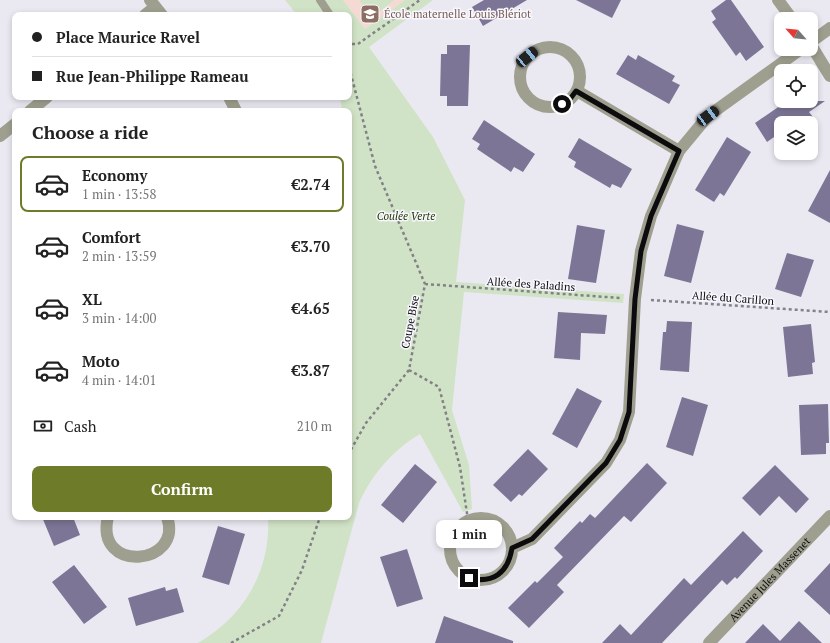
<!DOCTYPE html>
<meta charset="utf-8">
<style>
body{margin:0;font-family:"PT Serif",serif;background:#f2f2f2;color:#222;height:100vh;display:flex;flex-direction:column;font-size:15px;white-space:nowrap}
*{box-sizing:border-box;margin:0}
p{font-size:13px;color:#767676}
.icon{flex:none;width:22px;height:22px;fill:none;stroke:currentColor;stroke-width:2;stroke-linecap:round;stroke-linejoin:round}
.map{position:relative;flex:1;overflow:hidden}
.sheet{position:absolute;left:12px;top:108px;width:340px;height:412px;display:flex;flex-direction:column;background:#fff;border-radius:8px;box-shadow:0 2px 6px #0003}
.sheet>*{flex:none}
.banner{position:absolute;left:12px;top:12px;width:340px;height:88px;border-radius:8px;box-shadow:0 2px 6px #0003;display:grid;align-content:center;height:88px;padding:0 20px;background:#fff}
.needle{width:26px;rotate:297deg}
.controls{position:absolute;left:774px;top:12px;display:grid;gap:8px}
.controls a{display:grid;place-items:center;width:44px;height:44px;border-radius:8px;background:#fff;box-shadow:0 2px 6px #0003;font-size:20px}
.end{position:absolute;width:18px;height:18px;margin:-9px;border:5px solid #0c0c0e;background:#fff;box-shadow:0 0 0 2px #fff}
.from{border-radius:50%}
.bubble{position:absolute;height:28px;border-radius:8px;background:#fff;box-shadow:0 2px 6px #0003;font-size:13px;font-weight:600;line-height:28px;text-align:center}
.car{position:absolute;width:12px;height:24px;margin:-12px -6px;border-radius:5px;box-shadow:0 0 3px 1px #0007;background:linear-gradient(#222 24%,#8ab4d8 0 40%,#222 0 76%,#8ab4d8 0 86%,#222 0)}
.banner b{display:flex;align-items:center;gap:14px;height:38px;font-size:15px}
.banner b+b{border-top:1px solid #e0e0e0}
.banner i{width:10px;height:10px;background:#222}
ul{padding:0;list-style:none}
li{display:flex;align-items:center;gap:12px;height:56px;margin:0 8px 6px;padding:0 12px;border:2px solid transparent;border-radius:8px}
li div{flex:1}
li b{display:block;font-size:15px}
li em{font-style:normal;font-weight:600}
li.current{border-color:#6e7c29}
li>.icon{width:36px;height:36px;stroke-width:1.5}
h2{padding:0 20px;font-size:18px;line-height:48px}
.pay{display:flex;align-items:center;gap:10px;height:44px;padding:0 20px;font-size:15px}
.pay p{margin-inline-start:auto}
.action{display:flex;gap:8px;margin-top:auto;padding:8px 20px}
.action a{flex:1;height:46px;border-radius:8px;background:#6e7c29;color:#fff;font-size:16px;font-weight:600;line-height:46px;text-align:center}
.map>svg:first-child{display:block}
.education{fill:#f4dad3}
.green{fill:#d1e3c6}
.building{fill:#7d7596}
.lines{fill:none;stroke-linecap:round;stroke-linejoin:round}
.path{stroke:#828187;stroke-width:2.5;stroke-dasharray:3 3;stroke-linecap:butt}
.service{stroke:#9f9f8f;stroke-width:8}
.minor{stroke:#9f9f8f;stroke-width:12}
.route{stroke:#0c0c0e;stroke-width:5}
.labels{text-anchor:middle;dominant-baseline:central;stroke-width:3;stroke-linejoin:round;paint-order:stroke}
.education-label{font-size:11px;fill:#785e54;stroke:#f8f7fe;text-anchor:start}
.park-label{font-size:11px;font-style:italic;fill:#1c3502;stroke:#f8f7fe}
.street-label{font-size:11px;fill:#0c0c0e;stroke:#f8f7fe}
</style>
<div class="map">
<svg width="830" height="643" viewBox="0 0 830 643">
<rect width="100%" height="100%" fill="#eae9f2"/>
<path class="education" d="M 343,0 L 405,0 L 365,29 Z"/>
<path class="green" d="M 285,0 L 343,0 L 365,29 L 405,0 L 433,0 L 369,47 L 433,137 L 465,200 L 456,282 L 624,294 L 623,303 L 464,292 L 452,410 L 469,465 L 472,509 L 463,512 L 420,434 C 392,451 373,473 359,503 L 321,643 L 198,643 C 244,617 271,570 268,517 L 349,517 L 349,111 L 342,111 L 340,97 L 349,97 L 349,15 L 297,15 Z
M 359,0 L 394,0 L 373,17 Z"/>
<path class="building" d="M 484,0 L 527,0 L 483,26 L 472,7 Z
M 576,0 L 621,0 L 612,18 Z
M 726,0 L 731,0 L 764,47 L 746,61 L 740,52 L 736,56 L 712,22 L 716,19 L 711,11 Z
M 447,45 L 470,45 L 468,106 L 447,106 L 447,96 L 440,96 L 441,54 L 447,54 Z
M 628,55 L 636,60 L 638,55 L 675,76 L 672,81 L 680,85 L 669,104 L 616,74 Z
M 787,101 L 825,101 L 809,112 L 813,117 L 804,123 L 781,123 L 781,132 L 767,142 L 755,123 Z
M 484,120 L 535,154 L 523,172 L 514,167 L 511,172 L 477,149 L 480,144 L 472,139 Z
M 727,137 L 751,152 L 724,196 L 720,193 L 714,202 L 695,190 Z
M 579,138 L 632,169 L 621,188 L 612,184 L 610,188 L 574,167 L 576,162 L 568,157 Z
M 830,170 L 830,223 L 808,211 Z
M 677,224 L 704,231 L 691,283 L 664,276 Z
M 577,225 L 605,230 L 596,283 L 568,279 Z
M 787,253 L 814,260 L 801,297 L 775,289 Z
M 558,312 L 607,315 L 605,334 L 581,333 L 580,360 L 554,358 Z
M 667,321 L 692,322 L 689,372 L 660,370 L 663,332 L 666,332 Z
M 811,324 L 815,362 L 812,363 L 813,374 L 788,377 L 783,327 Z
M 577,388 L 602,401 L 577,448 L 552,434 Z
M 682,397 L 708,405 L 693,456 L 666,447 Z
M 828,404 L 829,443 L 826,443 L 826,454 L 801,455 L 799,405 Z
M 528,449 L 548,469 L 522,496 L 519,494 L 511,502 L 493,485 Z
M 647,463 L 667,483 L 631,522 L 624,516 L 557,585 L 564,592 L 529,628 L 508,608 L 535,581 L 537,583 L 563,557 L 554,548 L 580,521 L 582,523 L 590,514 L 595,518 Z
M 415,464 L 437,482 L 403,523 L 381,505 Z
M 775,465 L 809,499 L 796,513 L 779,496 L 760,516 L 742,498 Z
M 42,517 L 73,517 L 80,535 L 54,546 Z
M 218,526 L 245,534 L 229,585 L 202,577 Z
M 743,531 L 763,551 L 737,579 L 735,577 L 727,585 L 722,580 L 662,643 L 602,643 L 620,624 L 631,635 L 684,578 L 691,585 Z
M 407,549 L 423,599 L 397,607 L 380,557 Z
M 830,563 L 830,615 L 804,591 Z
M 74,565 L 107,607 L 84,624 L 52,582 Z
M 165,587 L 166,591 L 177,588 L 184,612 L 136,626 L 128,598 Z
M 444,616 L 513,641 L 513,643 L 435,643 Z
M 799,621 L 822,643 L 745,643 L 763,624 L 780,641 Z"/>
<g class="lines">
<path class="path" d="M 349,47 L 349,44 L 358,44 L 420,0
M 349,67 L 375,166 L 425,284 L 409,370 L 366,423 L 349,453
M 425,284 L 620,298
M 651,300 L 830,312
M 409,370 L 439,387 L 460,467 L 468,520
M 231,643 L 279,616 L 302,570 L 320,517"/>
<path class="service" d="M 320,0 L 330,15"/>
<g class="minor">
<path d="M 150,0 L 162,15"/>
<path d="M 778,0 L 792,19"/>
<path d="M 145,15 L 155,7"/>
<path d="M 811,42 L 830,28"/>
<path d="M 811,45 L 830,76"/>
<circle cx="550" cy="77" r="30"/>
<path d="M 577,91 L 679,151"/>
<path d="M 229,97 L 236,111"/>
<path d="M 30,111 L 47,97"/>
<path d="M 0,136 L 15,124"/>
<path d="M 108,517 C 94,574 184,566 167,517"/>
<circle cx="481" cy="549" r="31"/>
<path d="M 512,548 L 532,539 L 606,463 L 620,440 L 629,412 L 635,299 L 641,251 L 651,216 L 679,151 L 708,116 L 801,49"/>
<path id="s1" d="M 709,643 L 830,516"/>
</g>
</g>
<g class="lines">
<path class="route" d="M 469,578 C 493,584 508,573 512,548 L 532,539 L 606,463 L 620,440 L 629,412 L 635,299 L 641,251 L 651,216 L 679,151 L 576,91 L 570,99 L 562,104"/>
</g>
<defs>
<symbol id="school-square" viewBox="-11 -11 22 22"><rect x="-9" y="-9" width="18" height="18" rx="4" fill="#8d6e63" stroke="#f8f7fe"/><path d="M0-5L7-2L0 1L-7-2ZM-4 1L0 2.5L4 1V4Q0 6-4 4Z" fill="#fff"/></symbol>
</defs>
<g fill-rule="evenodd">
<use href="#school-square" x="359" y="3" width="22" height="22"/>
</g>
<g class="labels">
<g class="education-label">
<text x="384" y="14">École maternelle Louis Blériot</text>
</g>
<g class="park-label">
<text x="406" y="216">Coulée Verte</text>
</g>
<g class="street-label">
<text transform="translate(531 284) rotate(4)">Allée des Paladins</text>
<text transform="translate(733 298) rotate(4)">Allée du Carillon</text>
<text transform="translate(410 322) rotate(-79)">Coupe Bise</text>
<text stroke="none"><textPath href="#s1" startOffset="88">Avenue Jules Massenet</textPath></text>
</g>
</g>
</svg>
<div class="controls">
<a><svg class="needle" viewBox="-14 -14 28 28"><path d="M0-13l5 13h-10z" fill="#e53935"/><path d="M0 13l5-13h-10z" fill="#767676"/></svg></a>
<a><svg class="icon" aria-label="locate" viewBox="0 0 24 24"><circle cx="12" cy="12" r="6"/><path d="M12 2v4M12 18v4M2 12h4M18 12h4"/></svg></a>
<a><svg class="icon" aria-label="layers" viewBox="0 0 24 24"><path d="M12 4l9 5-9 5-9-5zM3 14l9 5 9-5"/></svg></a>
</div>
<i class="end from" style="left:562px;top:104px"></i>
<i class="end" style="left:469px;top:578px"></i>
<div class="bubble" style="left:436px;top:520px;width:66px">1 min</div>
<i class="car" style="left:527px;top:57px;rotate:51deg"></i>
<i class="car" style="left:708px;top:116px;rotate:54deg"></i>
<div class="banner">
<b><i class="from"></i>Place Maurice Ravel</b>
<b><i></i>Rue Jean-Philippe Rameau</b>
</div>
<section class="sheet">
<h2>Choose a ride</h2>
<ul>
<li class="current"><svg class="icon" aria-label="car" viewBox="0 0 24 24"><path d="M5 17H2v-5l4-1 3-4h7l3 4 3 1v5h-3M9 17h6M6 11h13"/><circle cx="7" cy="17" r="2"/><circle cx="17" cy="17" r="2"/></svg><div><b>Economy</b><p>1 min · 13:58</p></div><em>€2.74</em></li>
<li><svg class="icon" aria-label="car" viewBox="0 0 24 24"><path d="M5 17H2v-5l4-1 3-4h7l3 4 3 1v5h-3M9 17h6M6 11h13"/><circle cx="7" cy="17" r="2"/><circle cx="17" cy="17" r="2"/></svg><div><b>Comfort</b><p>2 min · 13:59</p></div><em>€3.70</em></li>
<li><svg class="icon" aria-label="car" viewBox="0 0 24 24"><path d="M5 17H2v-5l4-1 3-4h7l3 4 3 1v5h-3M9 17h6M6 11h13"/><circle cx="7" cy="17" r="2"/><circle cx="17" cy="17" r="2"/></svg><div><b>XL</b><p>3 min · 14:00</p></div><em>€4.65</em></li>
<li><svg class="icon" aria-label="car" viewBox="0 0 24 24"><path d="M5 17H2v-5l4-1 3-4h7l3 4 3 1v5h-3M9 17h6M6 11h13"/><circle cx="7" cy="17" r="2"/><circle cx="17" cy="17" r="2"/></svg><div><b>Moto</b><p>4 min · 14:01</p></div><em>€3.87</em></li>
</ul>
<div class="pay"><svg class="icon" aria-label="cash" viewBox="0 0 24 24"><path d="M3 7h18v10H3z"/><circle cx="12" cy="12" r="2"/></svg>Cash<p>210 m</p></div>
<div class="action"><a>Confirm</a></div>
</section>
</div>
